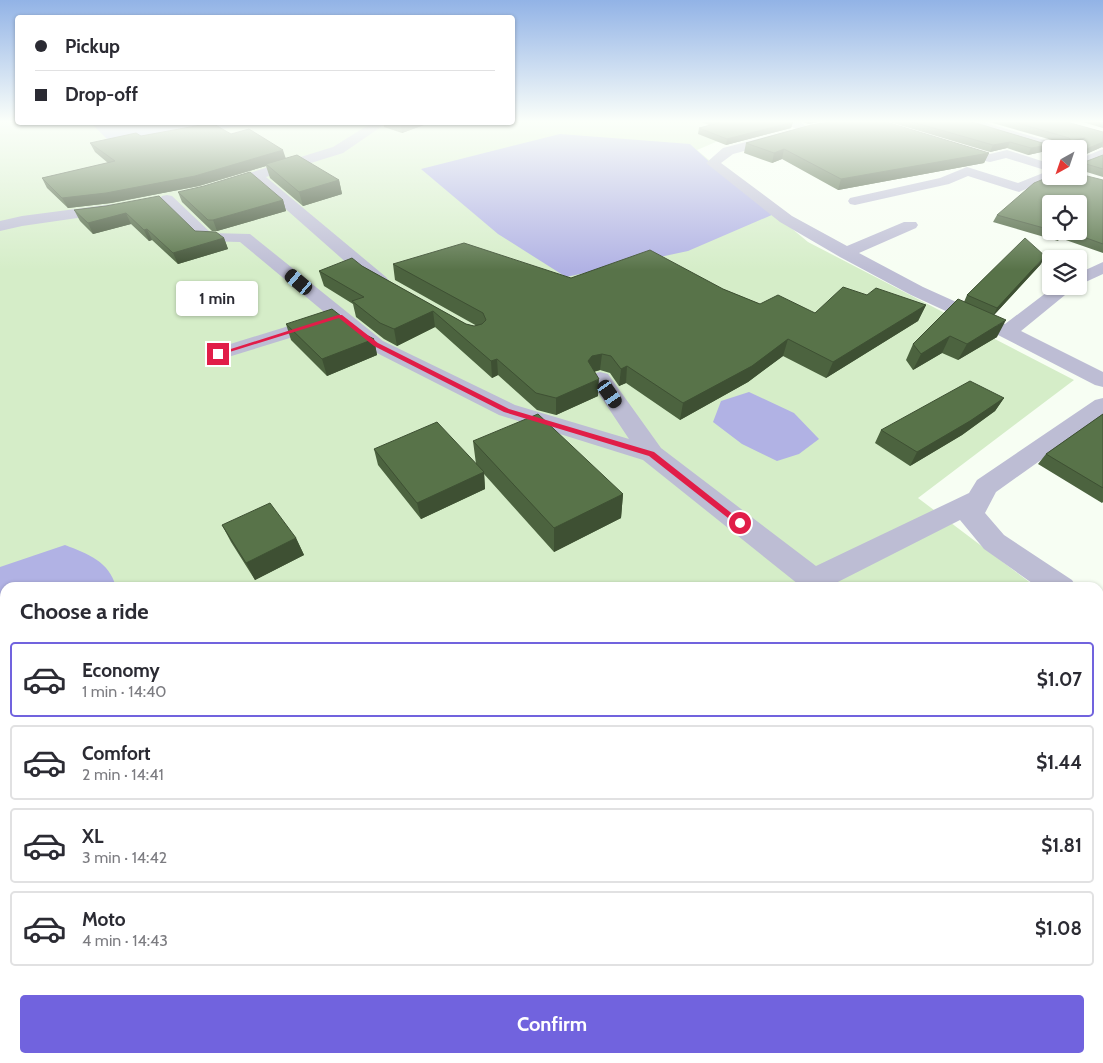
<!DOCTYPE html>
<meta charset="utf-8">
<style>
body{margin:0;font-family:Cabin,sans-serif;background:#f2f2f3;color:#2b2b33;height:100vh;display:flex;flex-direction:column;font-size:19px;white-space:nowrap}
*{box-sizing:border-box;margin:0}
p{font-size:16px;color:#7c7c81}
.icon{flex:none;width:28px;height:28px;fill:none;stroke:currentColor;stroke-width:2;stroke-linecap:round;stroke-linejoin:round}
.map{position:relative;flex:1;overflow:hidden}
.panel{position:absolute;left:0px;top:582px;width:1104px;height:481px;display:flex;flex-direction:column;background:#fff;border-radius:15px 15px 0 0;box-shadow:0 1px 4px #0004}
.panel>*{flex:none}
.top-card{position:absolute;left:15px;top:15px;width:500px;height:110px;border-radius:5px;box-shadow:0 1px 4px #0004;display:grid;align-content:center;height:110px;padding:0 20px;background:#fff}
.needle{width:32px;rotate:220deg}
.controls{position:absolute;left:1042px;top:140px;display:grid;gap:10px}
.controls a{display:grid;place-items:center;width:45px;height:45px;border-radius:5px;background:#fff;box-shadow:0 1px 4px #0004;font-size:25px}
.end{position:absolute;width:22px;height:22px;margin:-11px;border:6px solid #e11d48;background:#fff;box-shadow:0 0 0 2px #fff}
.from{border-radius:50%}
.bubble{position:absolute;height:35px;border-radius:5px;background:#fff;box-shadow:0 1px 4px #0004;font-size:16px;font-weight:700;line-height:35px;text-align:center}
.car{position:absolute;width:15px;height:30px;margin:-15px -8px;border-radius:6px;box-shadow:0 0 4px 1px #0007;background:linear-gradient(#222 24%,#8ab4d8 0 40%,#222 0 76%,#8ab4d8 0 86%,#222 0)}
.top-card b{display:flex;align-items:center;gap:18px;height:48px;font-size:19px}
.top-card b+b{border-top:1px solid #e1e1e2}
.top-card i{width:12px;height:12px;background:#2b2b33}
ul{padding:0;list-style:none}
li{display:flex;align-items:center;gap:15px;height:75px;margin:0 10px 8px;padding:0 10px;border:2px solid #e1e1e2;border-radius:5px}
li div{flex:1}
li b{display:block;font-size:19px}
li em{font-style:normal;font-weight:700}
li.active{border-color:#7163de}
li>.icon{width:45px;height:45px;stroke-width:1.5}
h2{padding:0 20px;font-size:22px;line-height:60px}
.action{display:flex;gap:10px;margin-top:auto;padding:10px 20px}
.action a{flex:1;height:58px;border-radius:5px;background:#7163de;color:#fff;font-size:20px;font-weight:700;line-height:58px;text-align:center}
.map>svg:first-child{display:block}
.green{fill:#d5edc8}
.water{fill:#b1b2e4}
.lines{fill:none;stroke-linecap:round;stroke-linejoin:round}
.minor{fill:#bdbdd4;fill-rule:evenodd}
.wall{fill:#4c633f;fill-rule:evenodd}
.shaded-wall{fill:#3e5033}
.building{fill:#587349;stroke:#3e5033}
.route{fill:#e11d48}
</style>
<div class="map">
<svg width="1103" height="1063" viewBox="0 0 1103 1063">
<rect width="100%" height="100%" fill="#f7fef3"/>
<path class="green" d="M 0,121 L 765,121 L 697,150 L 808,242 L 1074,380 L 918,498 L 1036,587 L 5,588 L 5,1059 L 671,1059 L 665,1063 L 0,1063 Z
M 1099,635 L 1103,638 L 1103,740 L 1099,743 Z"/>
<path class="water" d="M 280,122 L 280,124 L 232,127 L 204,133 L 110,142 L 91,123 Z
M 560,134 L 690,144 L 727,178 L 774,214 L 688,251 L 566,277 L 498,234 L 421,169 Z
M 749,392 L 794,413 L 819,439 L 799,454 L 777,461 L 742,444 L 713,422 L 721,401 Z
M 65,545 C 88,554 109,561 116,587 L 5,588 L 5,758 L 0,759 L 0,567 Z"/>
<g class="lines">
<path class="minor" d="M 782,121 L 798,121 L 813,130 L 811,133 L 733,154 L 721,163 L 792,216 L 847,246 L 904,222 L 916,222 L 918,225 L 916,228 L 859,253 L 923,287 L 1005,324 L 1055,286 L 1076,286 L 1021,331 L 1103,372 L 1103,387 L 1095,385 L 1000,336 L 911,295 L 840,257 L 780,222 L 706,163 L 723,148 L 796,129 Z
M 959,121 L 979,121 L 1065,146 L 1066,149 L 1051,149 L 1051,151 L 961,124 Z
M 373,122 L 388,122 L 343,153 L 266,177 L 386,277 L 389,281 L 386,285 L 380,286 L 366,280 L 254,181 L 219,191 L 214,190 L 212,187 L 214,184 L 333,147 Z
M 951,142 L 990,154 L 1007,150 L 1051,164 L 1051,176 L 1057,176 L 1019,192 L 968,176 L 949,184 L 855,205 L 850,204 L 848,201 L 850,198 L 940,178 L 967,167 L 1018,183 L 1048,171 L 1006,158 L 990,162 L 985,161 L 946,149 L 945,146 Z
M 1103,149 L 1103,158 L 1079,168 L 1079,159 Z
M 167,195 L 172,196 L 211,233 L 250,234 L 383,341 L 515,405 L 629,439 L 589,379 L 592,374 L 600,372 L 608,374 L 661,448 L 816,566 L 969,493 L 977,480 L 1095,400 L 1103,398 L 1103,416 L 996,492 L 985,513 L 1004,535 L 1072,580 L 1077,588 L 1039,588 L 984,549 L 960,520 L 826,588 L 803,588 L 643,460 L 499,415 L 369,349 L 335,321 L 332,325 L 225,358 L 218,360 L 211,358 L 208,354 L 211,350 L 318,317 L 329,316 L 240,242 L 201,241 L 162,202 L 160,199 L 162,196 Z
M 114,204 L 119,206 L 122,209 L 119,212 L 22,226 L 0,231 L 0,221 L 22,216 Z
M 1103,262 L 1103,274 L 1079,285 L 1079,273 Z
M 1099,599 L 1103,601 L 1103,628 L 1099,626 Z
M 1103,787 L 1103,827 L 1099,829 L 1099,789 Z
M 1099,914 L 1103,915 L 1103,960 L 1099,959 Z
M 525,1059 L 573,1059 L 575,1063 L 527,1063 Z
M 820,1059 L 870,1059 L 868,1063 L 818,1063 Z"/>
</g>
<path class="wall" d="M 699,121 L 791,121 L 793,122 L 791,128 L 726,145 L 698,134 L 699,128 L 709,125 Z
M 802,121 L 824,121 L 808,124 Z
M 886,121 L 969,121 L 1049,145 L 1046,151 L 1028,155 L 1007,148 L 990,152 Z
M 986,121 L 1063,121 L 1103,132 L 1103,148 L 1102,147 L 1082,156 L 1082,163 L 1103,155 L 1103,177 L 1080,170 L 1079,171 L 1079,149 L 1077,146 L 1067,147 L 1066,144 Z
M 1079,121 L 1103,121 L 1103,128 Z
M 383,122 L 432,122 L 402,133 L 384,127 Z
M 231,134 L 286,158 L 339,180 L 342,194 L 303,206 L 270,178 L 266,166 L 199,186 L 111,203 L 68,208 L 47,188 L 42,178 L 108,163 L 95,152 L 90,143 L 141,136 Z
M 746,143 L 989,153 L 984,163 L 838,190 L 782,159 L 772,163 L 744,153 Z
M 1103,180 L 1103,253 L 1060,238 L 1058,241 L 993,222 L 997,215 ZM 1051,204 L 1079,231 L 1051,231 Z
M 178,192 L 283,200 L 286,211 L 217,231 L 212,231 L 182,202 Z
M 106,206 L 195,231 L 224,238 L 228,249 L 178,264 L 152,240 L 149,241 L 131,224 L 93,234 L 80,221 L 74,210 Z
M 393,264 L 571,278 L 723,289 L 760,304 L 815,313 L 867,295 L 926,305 L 918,321 L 826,378 L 783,356 L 748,382 L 680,420 L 626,383 L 619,386 L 610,373 L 600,370 L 594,372 L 598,396 L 556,415 L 537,410 L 498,375 L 492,378 L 435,327 L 397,346 L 384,339 L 356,317 L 353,304 L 324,286 L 319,271 L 362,266 L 466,324 L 474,326 L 477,326 L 395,280 Z
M 1041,264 L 994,315 L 997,337 L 958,360 L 942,353 L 913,370 L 906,360 L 913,344 L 964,302 L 967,295 Z
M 286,324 L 364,334 L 374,339 L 377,355 L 327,376 L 291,340 Z
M 1004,398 L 995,411 L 962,435 L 910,466 L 875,443 L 881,430 Z
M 1103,414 L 1103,502 L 1102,503 L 1038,464 L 1046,454 Z
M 473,441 L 623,494 L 621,518 L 554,552 L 484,474 L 485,489 L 421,519 L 378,465 L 374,449 L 476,464 Z
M 222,525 L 296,538 L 304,555 L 255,580 L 231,542 Z
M 1103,886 L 1103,900 L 1099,896 L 1099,892 Z
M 595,1059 L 618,1059 L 613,1063 L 598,1063 Z"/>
<path class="shaded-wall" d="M 809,121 L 824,121 L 808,124 Z
M 407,122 L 432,122 L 402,133 L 401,125 Z
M 793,122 L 791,128 L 726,145 L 727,139 Z
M 1085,138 L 1082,145 L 1067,147 L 1071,141 Z
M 1010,142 L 1007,148 L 990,152 L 993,145 Z
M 1103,142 L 1102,147 L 1079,157 L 1082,151 Z
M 1049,145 L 1046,151 L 1028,155 L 1031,148 Z
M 784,149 L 782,159 L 772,163 L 774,153 Z
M 283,150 L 286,159 L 266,164 L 266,166 L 199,186 L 111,203 L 68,208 L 62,198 Z
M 989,153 L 984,163 L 838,190 L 841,179 Z
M 339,180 L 342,194 L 303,206 L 299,192 Z
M 283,200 L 286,211 L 217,231 L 213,220 Z
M 126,213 L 131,224 L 93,234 L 88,223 Z
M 147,229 L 152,240 L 149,241 L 144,230 Z
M 224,238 L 228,249 L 178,264 L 173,253 Z
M 1045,256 L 1041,264 L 993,316 L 997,308 Z
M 926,305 L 918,321 L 826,378 L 833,362 Z
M 433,311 L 435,327 L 397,346 L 394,329 Z
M 1006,320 L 997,337 L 958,360 L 967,344 Z
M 950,336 L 942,353 L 913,370 L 921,354 Z
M 374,339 L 377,355 L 327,376 L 322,359 Z
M 788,339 L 783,356 L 748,382 L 680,420 L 683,403 Z
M 602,354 L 600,370 L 592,372 L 588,361 L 592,356 Z
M 497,359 L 498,375 L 492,378 L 491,361 Z
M 627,366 L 626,383 L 619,386 L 621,369 Z
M 599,379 L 598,396 L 556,415 L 556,398 Z
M 1004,398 L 995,411 L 962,435 L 910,466 L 917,452 Z
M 484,472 L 485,489 L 421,519 L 417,503 Z
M 623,494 L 621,518 L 554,552 L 554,528 Z
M 296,538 L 304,555 L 255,580 L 246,563 Z"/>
<path class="building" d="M 715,121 L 791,121 L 793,122 L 727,139 L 699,128 L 719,123 Z
M 835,121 L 883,121 L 989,153 L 841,179 L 784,149 L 774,153 L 746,143 L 811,125 Z
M 909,121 L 969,121 L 1049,145 L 1031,148 L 1010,142 L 993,145 Z
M 1011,121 L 1063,121 L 1103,132 L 1103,142 L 1082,151 L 1082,163 L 1103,155 L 1103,169 L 1083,163 L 1081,167 L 1079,168 L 1079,149 L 1073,149 L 1085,138 L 1071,141 L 1069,138 Z
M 394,122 L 407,122 L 401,125 Z
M 212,123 L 231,134 L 249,129 L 283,150 L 195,176 L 106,193 L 62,198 L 42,178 L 115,161 L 90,143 L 136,133 L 141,136 Z
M 297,155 L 339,180 L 299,192 L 266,164 Z
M 250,172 L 283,200 L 213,220 L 208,220 L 178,192 L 204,186 Z
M 1079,174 L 1103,180 L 1103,244 L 1067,231 L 1079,231 L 1079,204 L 1051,204 L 1051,230 L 997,215 L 1034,183 L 1051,176 L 1079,176 Z
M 159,196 L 195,231 L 216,232 L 224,238 L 173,253 L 147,229 L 144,230 L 126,213 L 88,223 L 74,210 L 106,206 Z
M 1025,238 L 1045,256 L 997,308 L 967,295 Z
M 464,243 L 571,278 L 650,250 L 723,289 L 760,304 L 778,295 L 815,313 L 843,287 L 867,295 L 876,288 L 926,305 L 833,362 L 788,339 L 752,366 L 683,403 L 627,366 L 621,369 L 611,356 L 602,354 L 592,356 L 588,361 L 599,379 L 556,398 L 536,393 L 497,359 L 491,361 L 433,311 L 394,329 L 380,323 L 352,301 L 364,297 L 319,271 L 352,258 L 362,266 L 466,324 L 474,326 L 482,324 L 486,320 L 483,313 L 393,264 Z
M 958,299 L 1006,320 L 967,344 L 950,336 L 921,354 L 913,344 Z
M 332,309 L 364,334 L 374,339 L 322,359 L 286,324 Z
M 970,381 L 1004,398 L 970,421 L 917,452 L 881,430 Z
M 538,414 L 623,494 L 554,528 L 473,441 Z
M 1103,414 L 1103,488 L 1046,454 Z
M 437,422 L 484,472 L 417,503 L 374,449 Z
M 270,503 L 296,538 L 246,563 L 222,525 Z
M 599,1059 L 618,1059 L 613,1063 L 602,1063 Z"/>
<linearGradient id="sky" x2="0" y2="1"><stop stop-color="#92b3e6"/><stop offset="0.45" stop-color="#fbfffa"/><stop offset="1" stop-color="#fbfffa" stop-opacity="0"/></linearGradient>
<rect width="1103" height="270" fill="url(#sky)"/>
<path class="route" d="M 338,315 L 342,315 L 378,343 L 509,409 L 654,452 L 744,523 L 743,525 L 737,525 L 649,456 L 504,412 L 374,346 L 339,318 L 220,355 L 215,354 Z"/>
</svg>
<div class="controls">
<a><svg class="needle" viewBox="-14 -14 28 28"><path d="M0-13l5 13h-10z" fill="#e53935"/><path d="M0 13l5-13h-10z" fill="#7c7c81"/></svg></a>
<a><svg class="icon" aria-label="locate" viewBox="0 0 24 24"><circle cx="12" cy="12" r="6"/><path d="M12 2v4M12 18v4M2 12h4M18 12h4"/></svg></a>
<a><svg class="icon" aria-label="layers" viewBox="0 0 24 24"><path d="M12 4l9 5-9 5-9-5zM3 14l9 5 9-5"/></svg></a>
</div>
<i class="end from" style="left:740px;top:523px"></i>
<i class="end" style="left:218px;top:354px"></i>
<div class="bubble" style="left:176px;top:281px;width:82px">1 min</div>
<i class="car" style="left:299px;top:282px;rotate:310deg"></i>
<i class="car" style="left:610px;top:394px;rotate:145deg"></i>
<div class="top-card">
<b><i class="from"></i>Pickup</b>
<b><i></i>Drop-off</b>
</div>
<section class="panel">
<h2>Choose a ride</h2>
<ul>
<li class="active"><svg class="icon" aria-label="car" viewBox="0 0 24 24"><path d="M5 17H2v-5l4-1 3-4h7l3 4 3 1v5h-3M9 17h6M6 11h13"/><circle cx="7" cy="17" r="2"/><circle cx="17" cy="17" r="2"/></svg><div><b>Economy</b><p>1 min · 14:40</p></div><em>$1.07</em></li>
<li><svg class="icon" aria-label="car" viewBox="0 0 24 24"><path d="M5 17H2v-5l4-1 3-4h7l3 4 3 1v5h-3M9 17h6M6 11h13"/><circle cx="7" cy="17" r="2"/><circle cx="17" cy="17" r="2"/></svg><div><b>Comfort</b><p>2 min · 14:41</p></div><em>$1.44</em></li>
<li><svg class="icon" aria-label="car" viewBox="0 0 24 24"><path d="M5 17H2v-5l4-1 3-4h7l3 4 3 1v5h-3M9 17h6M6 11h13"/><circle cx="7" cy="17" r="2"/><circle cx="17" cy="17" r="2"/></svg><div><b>XL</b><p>3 min · 14:42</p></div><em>$1.81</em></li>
<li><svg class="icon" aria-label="car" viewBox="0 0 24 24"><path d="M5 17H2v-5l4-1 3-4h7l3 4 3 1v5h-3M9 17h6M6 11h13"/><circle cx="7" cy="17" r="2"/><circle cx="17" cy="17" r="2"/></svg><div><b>Moto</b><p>4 min · 14:43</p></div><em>$1.08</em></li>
</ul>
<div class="action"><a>Confirm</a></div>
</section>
</div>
